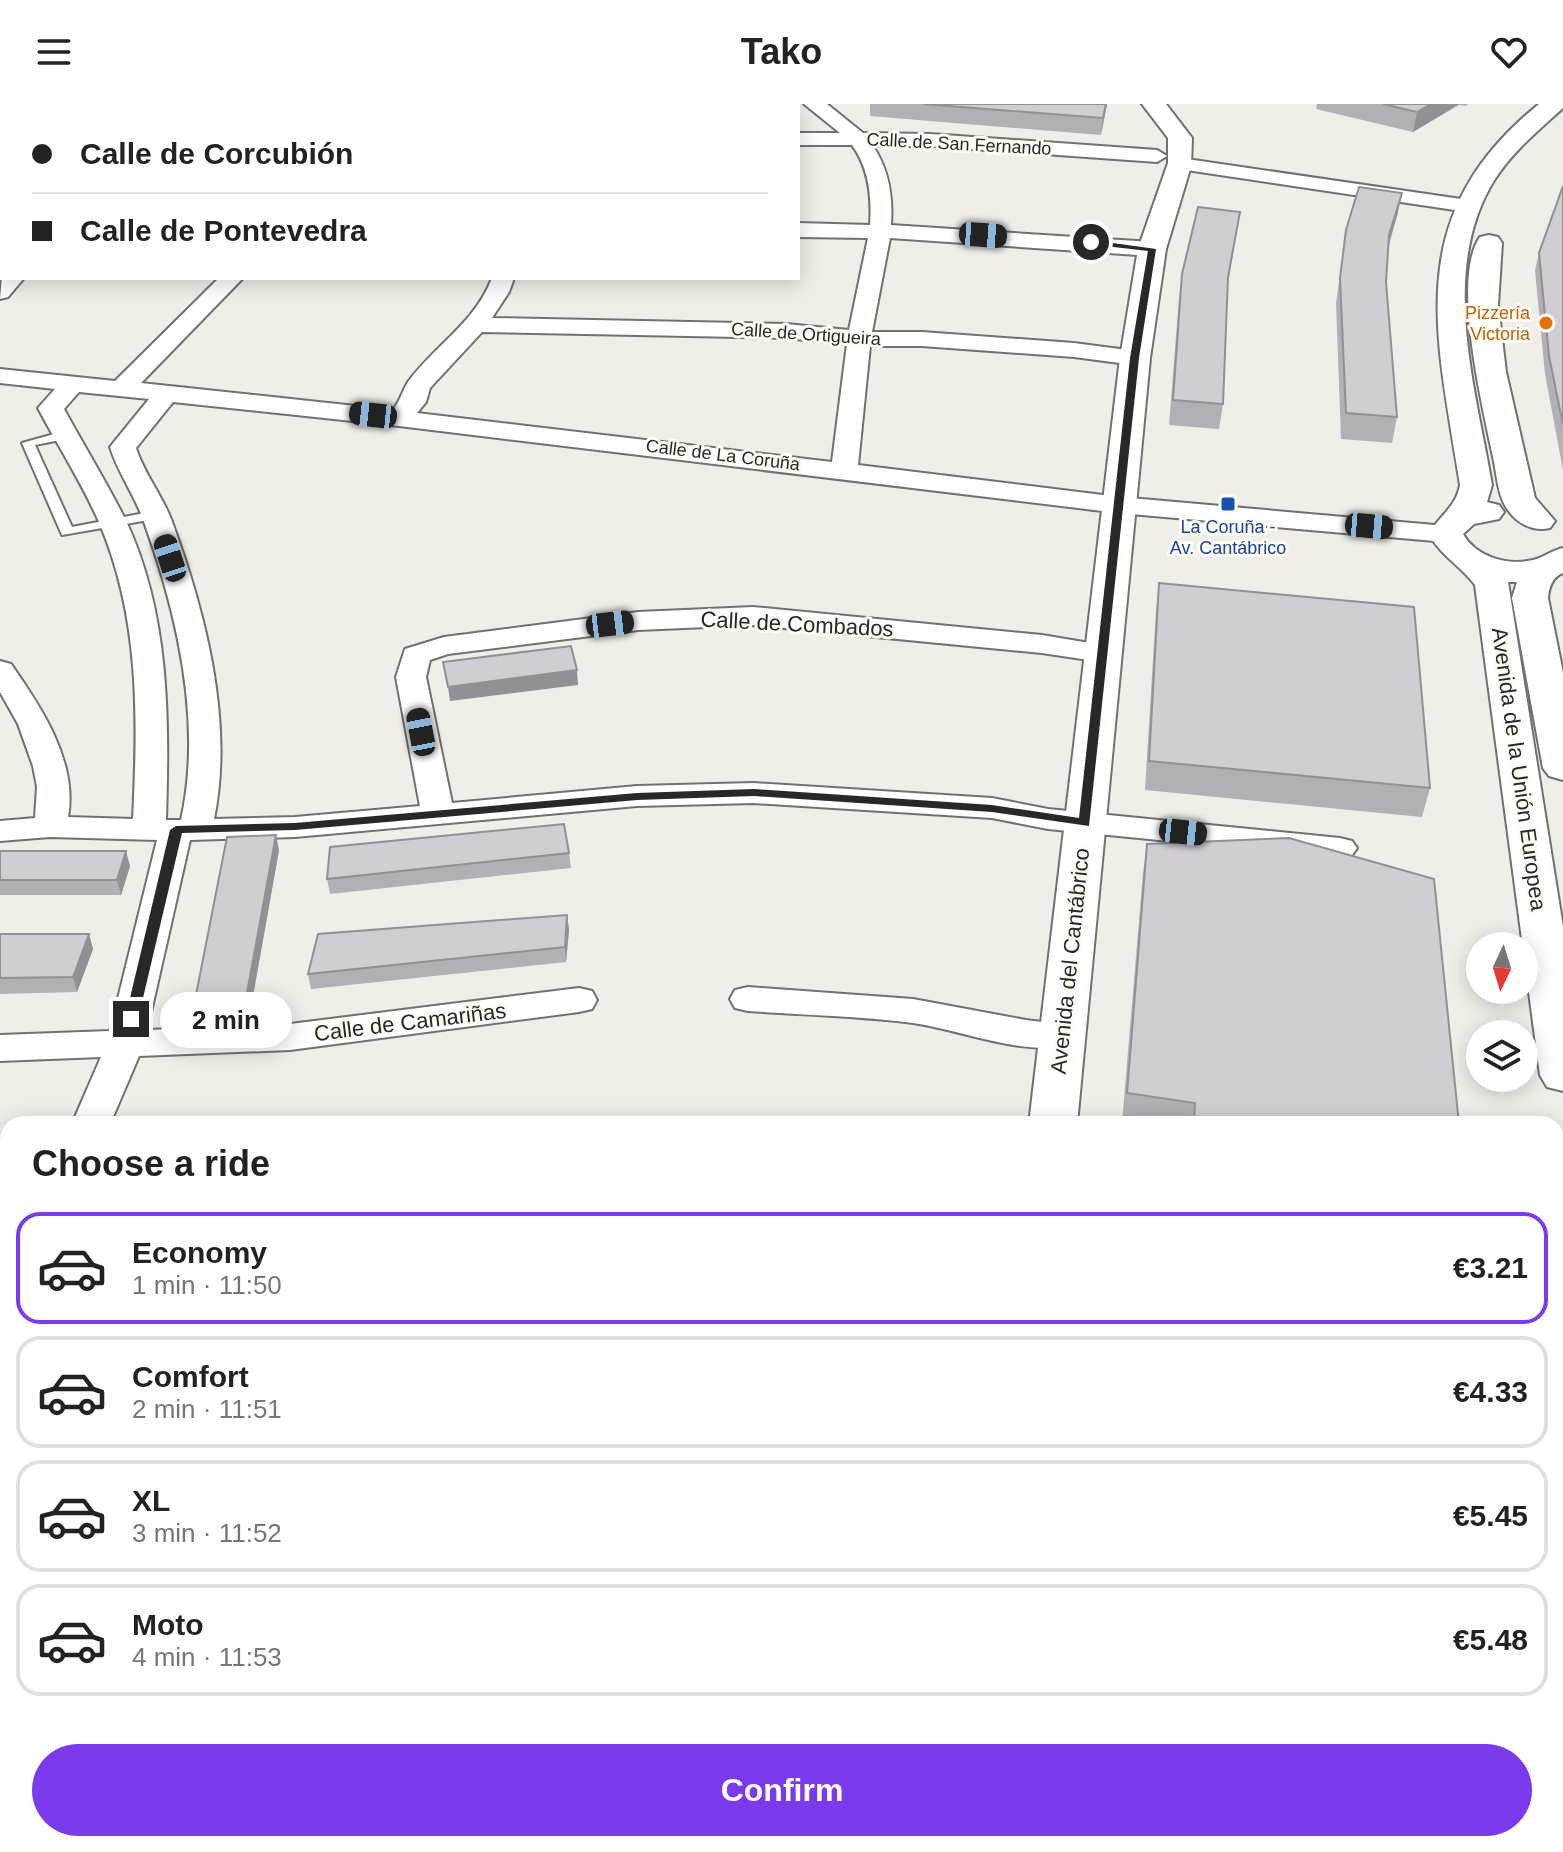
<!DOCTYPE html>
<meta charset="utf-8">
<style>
body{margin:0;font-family:Arial,sans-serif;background:#f6f6f6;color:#222;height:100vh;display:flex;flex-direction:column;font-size:30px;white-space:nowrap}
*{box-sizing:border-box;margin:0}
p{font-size:26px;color:#767676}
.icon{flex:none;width:44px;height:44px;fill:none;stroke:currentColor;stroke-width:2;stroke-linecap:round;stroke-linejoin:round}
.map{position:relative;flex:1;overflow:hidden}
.drawer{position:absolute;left:0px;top:1012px;width:1564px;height:736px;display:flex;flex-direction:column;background:#fff;border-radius:24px 24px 0 0;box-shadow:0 4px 20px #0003}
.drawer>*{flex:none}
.banner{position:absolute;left:0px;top:0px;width:800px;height:176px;box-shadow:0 4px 20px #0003;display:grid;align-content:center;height:176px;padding:0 32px;background:#fff}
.needle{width:52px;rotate:184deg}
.controls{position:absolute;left:1466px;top:828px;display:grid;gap:16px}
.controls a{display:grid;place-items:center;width:72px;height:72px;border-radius:50%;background:#fff;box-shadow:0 4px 20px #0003;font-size:40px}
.end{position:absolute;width:36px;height:36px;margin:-18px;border:10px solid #292826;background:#fff;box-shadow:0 0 0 4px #fff}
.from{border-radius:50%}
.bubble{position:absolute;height:56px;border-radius:28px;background:#fff;box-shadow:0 4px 20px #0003;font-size:26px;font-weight:800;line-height:56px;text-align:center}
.car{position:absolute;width:24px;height:48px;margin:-24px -12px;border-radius:10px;box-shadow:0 0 6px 2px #0007;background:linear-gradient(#222 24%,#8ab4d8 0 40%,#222 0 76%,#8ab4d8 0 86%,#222 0)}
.banner b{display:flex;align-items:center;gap:28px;height:76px;font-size:30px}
.banner b+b{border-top:2px solid #e0e0e0}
.banner i{width:20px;height:20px;background:#222}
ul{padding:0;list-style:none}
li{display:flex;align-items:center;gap:24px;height:112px;margin:0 16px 12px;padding:0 16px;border:4px solid #e0e0e0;border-radius:24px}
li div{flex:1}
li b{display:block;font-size:30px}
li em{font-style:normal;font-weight:800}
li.current{border-color:#7c3aed}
li>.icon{width:72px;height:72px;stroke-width:1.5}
h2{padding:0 32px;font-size:36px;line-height:96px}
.primary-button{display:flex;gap:16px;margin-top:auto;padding:16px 32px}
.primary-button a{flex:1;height:92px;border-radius:48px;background:#7c3aed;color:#fff;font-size:32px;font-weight:800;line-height:92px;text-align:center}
header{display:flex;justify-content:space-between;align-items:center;height:104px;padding:0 32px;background:#fff;font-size:36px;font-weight:800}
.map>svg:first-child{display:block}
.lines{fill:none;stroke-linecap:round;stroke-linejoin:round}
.lane-casing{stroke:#72716c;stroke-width:4}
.street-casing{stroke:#72716c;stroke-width:4}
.secondary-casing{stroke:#72716c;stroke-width:4}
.primary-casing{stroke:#72716c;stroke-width:4}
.lane{fill:#fff;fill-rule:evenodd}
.street{fill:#fff;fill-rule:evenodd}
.secondary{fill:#fff;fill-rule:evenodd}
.primary{fill:#fff;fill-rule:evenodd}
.wall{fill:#b3b0b5}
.shaded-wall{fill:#929094}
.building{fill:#d0cdd3;stroke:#929094;stroke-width:2}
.route{fill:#292826}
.food-dot{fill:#e8710a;stroke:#fdfcf5;stroke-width:3}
.transit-dot{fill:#1a4fb4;stroke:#fdfcf5;stroke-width:3}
.labels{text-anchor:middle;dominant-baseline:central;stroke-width:6;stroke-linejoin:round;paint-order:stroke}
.far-street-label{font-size:18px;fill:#292826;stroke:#fdfcf5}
.far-food-label{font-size:18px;fill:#c56008;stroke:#fdfcf5;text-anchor:end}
.far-transit-label{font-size:18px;fill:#164399;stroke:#fdfcf5}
.street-label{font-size:22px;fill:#292826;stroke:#fdfcf5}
</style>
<header><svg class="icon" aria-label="menu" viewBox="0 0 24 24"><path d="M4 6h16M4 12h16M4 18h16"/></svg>Tako<svg class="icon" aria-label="heart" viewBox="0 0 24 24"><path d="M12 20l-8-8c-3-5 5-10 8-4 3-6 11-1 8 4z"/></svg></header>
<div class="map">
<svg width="1563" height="1748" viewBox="0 0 1563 1748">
<rect width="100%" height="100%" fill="#efeee8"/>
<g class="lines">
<defs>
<path id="lane" d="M 65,327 L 70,328 L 70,334 L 35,341 L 72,423 L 155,407 L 160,408 L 160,414 L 62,431 L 22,339 Z"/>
<path id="street" d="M 23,0 L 43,0 L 45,2 L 25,2 Z
M 289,0 L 309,0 L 309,2 L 289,2 Z
M 804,0 L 827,0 L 863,29 L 930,30 L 1157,46 L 1167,52 L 1157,58 L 930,42 L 873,42 C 889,66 893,92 891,121 L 1152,138 L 1163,145 L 1152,152 L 890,134 L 872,228 L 922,228 L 1074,239 L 1135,247 L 1144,249 L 1147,254 L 1144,259 L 1135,261 L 1074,253 L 922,242 L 870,242 L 858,361 L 1119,393 L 1446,422 L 1456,424 L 1460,430 L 1456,436 L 1446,438 L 1119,409 L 399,322 L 173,298 L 136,344 C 144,369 161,390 171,415 C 205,507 234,617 214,715 L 295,713 L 420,702 L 396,573 L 405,545 L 444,533 L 638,508 L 753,503 L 1042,531 L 1113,543 L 1117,549 L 1113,555 L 1102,558 L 1042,549 L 753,521 L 638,526 L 448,550 L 430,556 L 426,573 L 452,699 L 637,682 L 754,679 L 992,694 L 1048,705 L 1340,734 L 1352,737 L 1357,744 L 1352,751 L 1340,754 L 1048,725 L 992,714 L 754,699 L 637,702 L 295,733 L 190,736 L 147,926 L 290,920 L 579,884 L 592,887 L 597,896 L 592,905 L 579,908 L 290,946 L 139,952 L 110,1020 L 72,1020 L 101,953 L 0,957 L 0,931 L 110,927 L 157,736 L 50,733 L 0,737 L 0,717 L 35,714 L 37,683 L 33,662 L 18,620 L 0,588 L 0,557 L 11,560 C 41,603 78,658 68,713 L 133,715 C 138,614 140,513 99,418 C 82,379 58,342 38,304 L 55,285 L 0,279 L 0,265 L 115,277 L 219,174 L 243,174 L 141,279 L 393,306 C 400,297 402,288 408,278 C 435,241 475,219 492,174 L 514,174 L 509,188 L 492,214 L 786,220 L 849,226 L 868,134 L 798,133 L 798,119 L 870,121 C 872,92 869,64 852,41 L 798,41 L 798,29 L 840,29 ZM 482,228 L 786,234 L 847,240 L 832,358 L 417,309 L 426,298 L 430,284 ZM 79,288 L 149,295 L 110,343 C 118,369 134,390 143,415 C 177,508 203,618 181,716 L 166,716 C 169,615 170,511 126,417 C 107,379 84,342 64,305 Z
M 1180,54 L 1468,96 L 1479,102 L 1468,108 L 1173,64 L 1170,60 L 1173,56 Z
M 2,172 L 24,174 L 8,193 L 0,195 Z
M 748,883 L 913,895 L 1026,916 L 1075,922 L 1081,931 L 1075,940 C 1027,954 962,926 913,919 C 858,912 803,911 748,907 L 735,904 L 730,895 L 735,886 Z
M 8,1193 L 8,1242 L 0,1245 L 0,1196 Z
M 8,1595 L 8,1641 L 0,1642 L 0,1596 Z"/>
<path id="secondary" d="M 1142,0 L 1166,0 L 1192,34 L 1191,62 L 1166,145 L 1150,254 L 1077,1020 L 1029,1020 L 1120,254 L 1138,145 L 1168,59 L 1168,34 Z
M 965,1740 L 1029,1740 L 1029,1748 L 965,1748 Z"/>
<path id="primary" d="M 1539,0 L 1563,0 L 1563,4 C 1539,26 1513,47 1495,75 C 1438,165 1476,285 1492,381 L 1487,398 L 1499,401 L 1504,408 L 1499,415 L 1474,420 L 1463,430 C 1476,453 1507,462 1533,456 C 1543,454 1552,446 1563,444 L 1563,469 C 1552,473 1549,483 1548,494 L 1563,569 L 1563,676 L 1549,672 L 1543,664 L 1512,494 L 1517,478 L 1508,478 L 1563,823 L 1563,987 L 1547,983 L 1540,971 L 1475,481 C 1460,461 1441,452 1429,430 C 1440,411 1456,403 1460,381 C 1436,227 1401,112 1539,0 Z
M 1489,131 L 1498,133 L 1502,139 L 1498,201 L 1506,268 L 1535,394 L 1555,417 L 1550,424 C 1529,429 1510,415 1502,395 C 1497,382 1496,366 1493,353 C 1483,305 1451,174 1480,133 Z
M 1563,1179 L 1563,1220 L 1556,1222 L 1556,1181 Z
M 1556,1302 L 1563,1305 L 1563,1355 L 1556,1352 Z"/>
</defs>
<use href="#lane" class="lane-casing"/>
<use href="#street" class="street-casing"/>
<use href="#secondary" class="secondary-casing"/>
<use href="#primary" class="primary-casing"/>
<use href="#lane" class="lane"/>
<use href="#street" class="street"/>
<use href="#secondary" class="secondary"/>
<use href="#primary" class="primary"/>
</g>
<path class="wall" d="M 677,0 L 677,2 L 323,2 Z
M 870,0 L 1107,0 L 1101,31 L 870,12 Z
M 1317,0 L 1468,0 L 1466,2 L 1459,1 L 1413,28 L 1316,5 Z
M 1563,82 L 1563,366 L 1545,270 L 1535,166 L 1539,149 Z
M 1402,89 L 1397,112 L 1389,141 L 1386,178 L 1397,313 L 1392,339 L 1341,335 L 1336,199 L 1346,126 Z
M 1240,108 L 1228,179 L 1223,300 L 1219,325 L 1169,321 L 1179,194 L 1182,170 Z
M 1159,479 L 1430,684 L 1422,713 L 1145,686 L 1156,506 Z
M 1147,740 L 1459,1020 L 1130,1020 L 1122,1019 L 1143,769 Z
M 279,746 L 250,909 L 199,911 L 195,896 Z
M 0,747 L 130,762 L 121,791 L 0,791 Z
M 569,749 L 571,764 L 330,790 L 327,775 Z
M 567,811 L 569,826 L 566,858 L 311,885 L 308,870 Z
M 0,830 L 89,830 L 93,845 L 77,888 L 0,890 Z
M 1413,1740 L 1529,1740 L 1530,1748 L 1413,1748 Z"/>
<path class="shaded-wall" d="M 1106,0 L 1107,0 L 1101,31 L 1103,14 Z
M 1431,0 L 1459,0 L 1413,28 L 1417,8 Z
M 1402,89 L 1397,112 L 1384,155 L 1389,131 Z
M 577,566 L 578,581 L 450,597 L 448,583 Z
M 276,731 L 279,746 L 250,909 L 246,894 Z
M 126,747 L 130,762 L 121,791 L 117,776 Z
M 567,811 L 569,826 L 566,858 L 565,843 Z
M 89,830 L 93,845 L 77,888 L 73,873 Z"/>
<path class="building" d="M 324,0 L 661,0 L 600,2 L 323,2 Z
M 923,0 L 1106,0 L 1103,14 Z
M 1383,0 L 1431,0 L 1417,8 Z
M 1563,82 L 1563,321 L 1549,252 L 1539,149 Z
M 1359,83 L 1402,89 L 1389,131 L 1386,178 L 1397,313 L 1346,309 L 1340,174 L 1346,126 Z
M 1198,103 L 1240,108 L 1228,173 L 1223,300 L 1173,296 L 1182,170 Z
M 1159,479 L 1414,503 L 1430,684 L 1149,657 Z
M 571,542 L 577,566 L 448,583 L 443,558 Z
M 564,720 L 569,749 L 327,775 L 330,743 Z
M 276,731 L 246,894 L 195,896 L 227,733 Z
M 1289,734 L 1434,775 L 1459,1020 L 1194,1020 L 1195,999 L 1127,989 L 1147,740 Z
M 0,747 L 126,747 L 117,776 L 0,776 Z
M 567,811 L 565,843 L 308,870 L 318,830 Z
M 0,830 L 89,830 L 73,873 L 0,874 Z
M 1426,1740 L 1529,1740 L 1530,1748 L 1427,1748 Z"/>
<path class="route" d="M 1091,136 L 1156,145 L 1139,254 L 1089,722 L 992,708 L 754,692 L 637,696 L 295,726 L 182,729 L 138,915 L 131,919 L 127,918 L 125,915 L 170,726 L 176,722 L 295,719 L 637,689 L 754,685 L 992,701 L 1079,714 L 1130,254 L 1148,147 L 1088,140 Z"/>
<circle class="food-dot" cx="1546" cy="219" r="8"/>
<rect class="transit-dot" x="1220" y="392" width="16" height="16" rx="4"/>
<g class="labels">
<g class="far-street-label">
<text transform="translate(959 40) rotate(3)">Calle de San Fernando</text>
<text transform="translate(806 230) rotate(4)">Calle de Ortigueira</text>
<text transform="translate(723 351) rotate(7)">Calle de La Coruña</text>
</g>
<g class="far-food-label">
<text x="1530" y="209">Pizzería<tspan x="1530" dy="21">Victoria</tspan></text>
</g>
<g class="far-transit-label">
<text x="1228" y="423">La Coruña -<tspan x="1228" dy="21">Av. Cantábrico</tspan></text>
</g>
<g class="street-label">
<text transform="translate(797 520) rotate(3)">Calle de Combados</text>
<text transform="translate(1519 665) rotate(82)">Avenida de la Unión Europea</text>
<text transform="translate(1070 857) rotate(-84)">Avenida del Cantábrico</text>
<text transform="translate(410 918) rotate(-7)">Calle de Camariñas</text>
</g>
</g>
</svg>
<div class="controls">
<a><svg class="needle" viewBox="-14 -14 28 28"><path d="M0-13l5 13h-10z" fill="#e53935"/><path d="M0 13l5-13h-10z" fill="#767676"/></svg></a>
<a><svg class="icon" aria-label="layers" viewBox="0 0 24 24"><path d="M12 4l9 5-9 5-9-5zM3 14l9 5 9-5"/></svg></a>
</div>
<i class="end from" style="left:1091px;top:138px"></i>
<i class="end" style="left:131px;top:915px"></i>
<div class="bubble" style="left:160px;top:888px;width:132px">2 min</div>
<i class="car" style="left:983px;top:131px;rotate:94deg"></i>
<i class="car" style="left:373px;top:311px;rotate:276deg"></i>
<i class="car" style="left:1369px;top:422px;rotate:95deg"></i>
<i class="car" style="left:170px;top:454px;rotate:342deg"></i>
<i class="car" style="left:610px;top:520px;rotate:83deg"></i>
<i class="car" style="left:421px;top:628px;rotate:349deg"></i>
<i class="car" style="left:1183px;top:728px;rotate:96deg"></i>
<div class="banner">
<b><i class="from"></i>Calle de Corcubión</b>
<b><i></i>Calle de Pontevedra</b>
</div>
<section class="drawer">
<h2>Choose a ride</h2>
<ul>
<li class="current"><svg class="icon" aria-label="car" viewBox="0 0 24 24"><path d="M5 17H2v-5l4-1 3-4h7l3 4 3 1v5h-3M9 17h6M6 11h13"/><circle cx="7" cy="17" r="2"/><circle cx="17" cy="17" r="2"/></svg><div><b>Economy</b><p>1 min · 11:50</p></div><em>€3.21</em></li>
<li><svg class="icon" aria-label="car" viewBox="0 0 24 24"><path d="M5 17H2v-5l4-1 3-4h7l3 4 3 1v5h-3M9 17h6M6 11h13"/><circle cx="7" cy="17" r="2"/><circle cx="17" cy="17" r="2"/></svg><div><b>Comfort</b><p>2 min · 11:51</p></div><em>€4.33</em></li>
<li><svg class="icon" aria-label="car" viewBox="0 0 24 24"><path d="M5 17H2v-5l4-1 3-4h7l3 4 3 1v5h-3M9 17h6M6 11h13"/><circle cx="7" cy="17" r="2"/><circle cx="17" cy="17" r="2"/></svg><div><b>XL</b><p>3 min · 11:52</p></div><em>€5.45</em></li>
<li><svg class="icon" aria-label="car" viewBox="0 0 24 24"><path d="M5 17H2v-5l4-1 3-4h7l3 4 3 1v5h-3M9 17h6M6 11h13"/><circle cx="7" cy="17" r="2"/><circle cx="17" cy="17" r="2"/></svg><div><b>Moto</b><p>4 min · 11:53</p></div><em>€5.48</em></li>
</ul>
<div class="primary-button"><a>Confirm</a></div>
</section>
</div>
